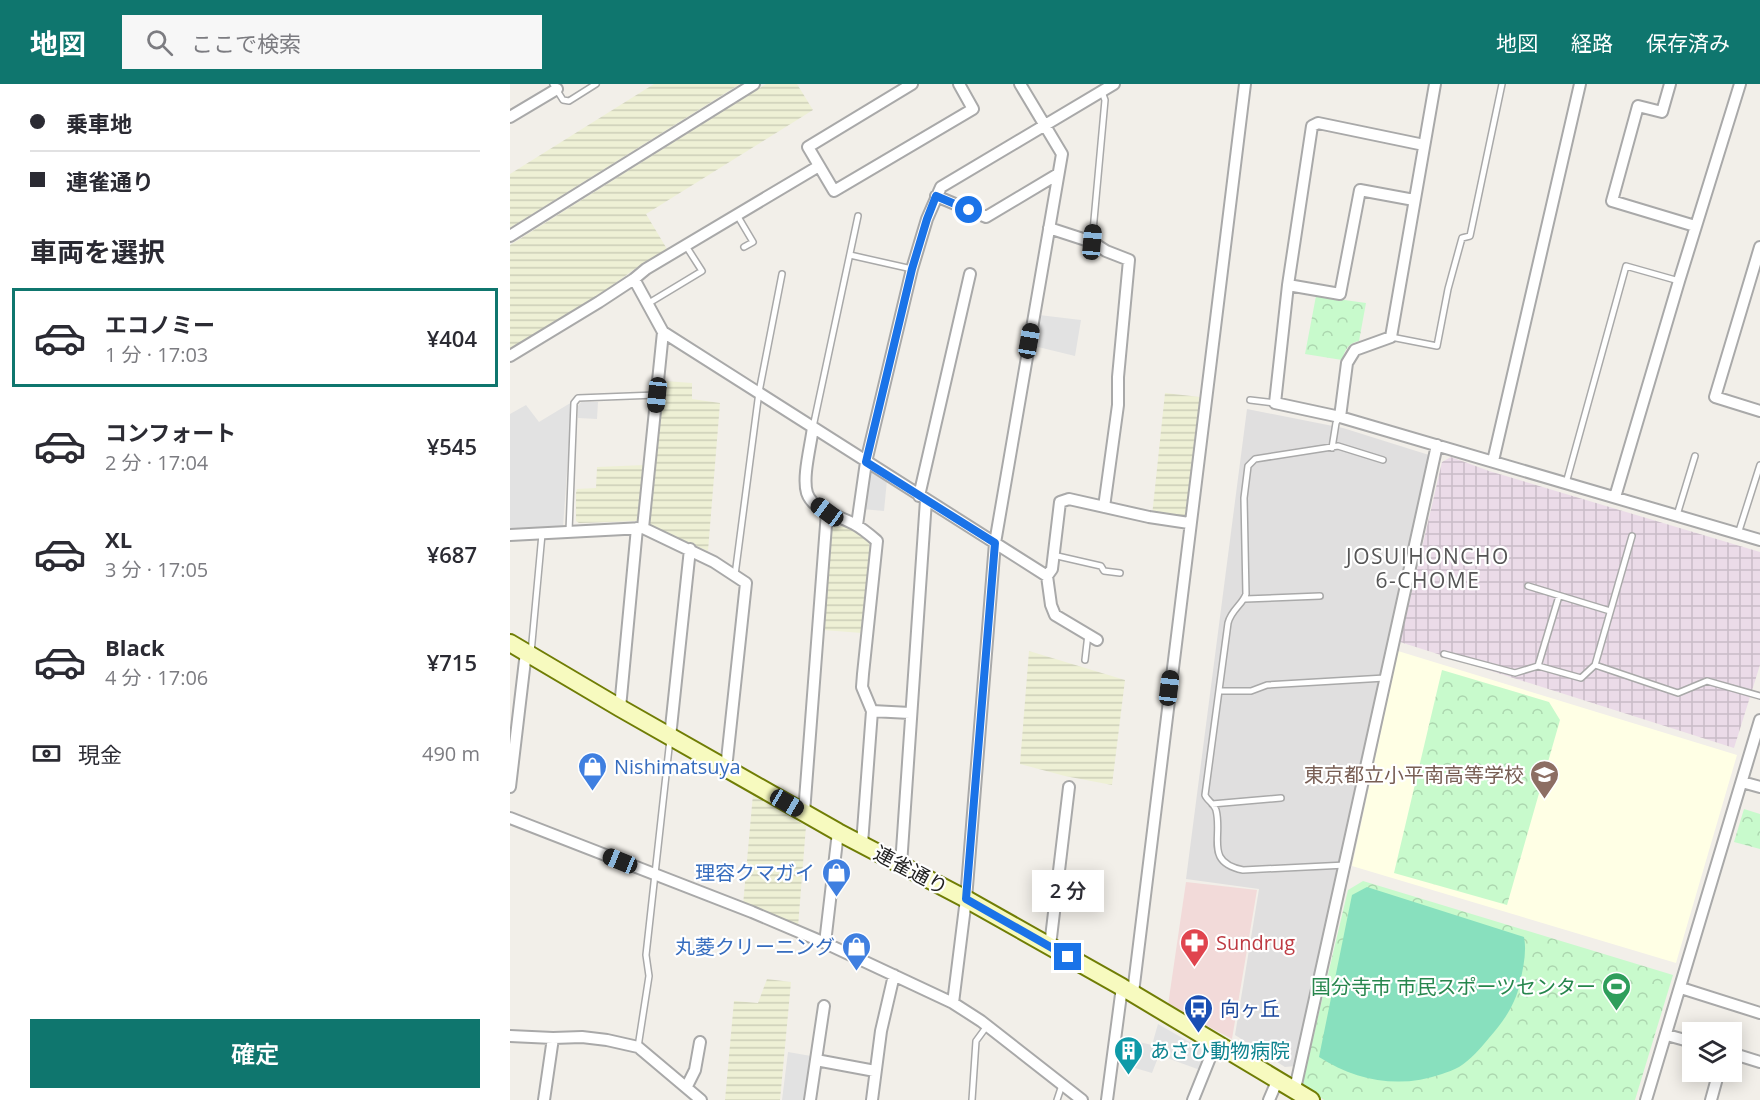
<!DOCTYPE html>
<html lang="ja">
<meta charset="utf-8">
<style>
body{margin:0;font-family:"Open Sans","Noto Sans JP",sans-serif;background:#f7f7f7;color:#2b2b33;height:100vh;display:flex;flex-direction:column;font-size:22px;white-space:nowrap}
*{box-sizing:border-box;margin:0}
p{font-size:20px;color:#7c7c81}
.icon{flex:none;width:33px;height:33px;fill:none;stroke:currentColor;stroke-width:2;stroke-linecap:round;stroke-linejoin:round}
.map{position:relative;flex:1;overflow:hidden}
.panel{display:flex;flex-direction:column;background:#fff;width:510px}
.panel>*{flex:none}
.top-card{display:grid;align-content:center;height:132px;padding:0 30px;background:#fff}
.buttons{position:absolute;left:1172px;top:938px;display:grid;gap:12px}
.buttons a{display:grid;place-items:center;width:60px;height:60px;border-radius:0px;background:#fff;box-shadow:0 3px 15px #0003;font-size:30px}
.end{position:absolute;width:27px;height:27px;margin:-14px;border:8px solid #1a73e8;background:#fff;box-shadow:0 0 0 3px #fff}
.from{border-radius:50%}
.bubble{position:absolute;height:42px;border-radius:0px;background:#fff;box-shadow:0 3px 15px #0003;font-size:20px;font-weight:600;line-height:42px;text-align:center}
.car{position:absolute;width:18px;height:36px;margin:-18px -9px;border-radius:8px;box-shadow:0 0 4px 2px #0007;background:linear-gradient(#222 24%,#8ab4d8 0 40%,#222 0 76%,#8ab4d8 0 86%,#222 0)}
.top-card b{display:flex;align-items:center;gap:21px;height:57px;font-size:22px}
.top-card b+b{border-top:2px solid #e1e1e2}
.top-card i{width:15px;height:15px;background:#2b2b33}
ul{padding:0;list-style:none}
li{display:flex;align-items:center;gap:18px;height:99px;margin:0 12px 9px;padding:0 18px;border:3px solid transparent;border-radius:0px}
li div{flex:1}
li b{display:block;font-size:22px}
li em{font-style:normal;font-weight:600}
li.current{border-color:#0f766e}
li>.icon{width:54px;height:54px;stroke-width:1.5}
h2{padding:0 30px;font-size:27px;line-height:72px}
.pay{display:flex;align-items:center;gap:15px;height:66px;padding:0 30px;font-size:22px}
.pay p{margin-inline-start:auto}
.cta{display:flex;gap:12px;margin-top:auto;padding:12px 30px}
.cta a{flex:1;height:69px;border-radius:0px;background:#0f766e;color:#fff;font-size:24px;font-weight:600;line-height:69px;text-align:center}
header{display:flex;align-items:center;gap:36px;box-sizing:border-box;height:84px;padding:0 30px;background:#0f766e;color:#fff}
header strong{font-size:28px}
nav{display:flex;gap:33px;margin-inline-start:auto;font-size:21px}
.search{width:420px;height:54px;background:#f7f7f7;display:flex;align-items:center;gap:15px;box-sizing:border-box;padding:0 21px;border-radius:0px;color:#7c7c81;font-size:22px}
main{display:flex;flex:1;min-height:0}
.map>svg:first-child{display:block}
.residential{fill:#e0dfdf}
.commercial{fill:#f2dad9}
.industrial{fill:url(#industrial-grid)}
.education{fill:#ffffe5}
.farmland{fill:url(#farmland-rules)}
.park{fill:url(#park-crowns)}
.pitch{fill:#88e0be}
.parking{fill:#e2e2e2}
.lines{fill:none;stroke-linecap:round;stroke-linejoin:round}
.service-casing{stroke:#a9a9a9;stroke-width:8}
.minor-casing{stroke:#a9a9a9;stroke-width:14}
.secondary-casing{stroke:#707d05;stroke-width:20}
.service{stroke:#fff;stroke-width:5}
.minor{stroke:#fff;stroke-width:10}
.secondary{stroke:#f7fabf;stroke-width:16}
.route{stroke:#1a73e8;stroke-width:8}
.labels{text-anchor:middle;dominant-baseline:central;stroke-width:4.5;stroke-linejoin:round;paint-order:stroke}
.shop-label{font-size:20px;fill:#366cbe;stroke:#fff;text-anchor:end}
.education-label{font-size:20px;fill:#785e54;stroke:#fff;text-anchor:end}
.street-label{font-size:20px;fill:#222;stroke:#fff}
.health-label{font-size:20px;fill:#be3a42;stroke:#fff;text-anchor:start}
.leisure-label{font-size:20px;fill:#27864d;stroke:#fff;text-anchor:end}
.transit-label{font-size:20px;fill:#164399;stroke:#fff;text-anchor:start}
.culture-label{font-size:20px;fill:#0d838f;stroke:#fff;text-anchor:start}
.neighbourhood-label{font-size:21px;letter-spacing:1.5px;fill:#555;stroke:#fff}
</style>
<header>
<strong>地図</strong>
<div class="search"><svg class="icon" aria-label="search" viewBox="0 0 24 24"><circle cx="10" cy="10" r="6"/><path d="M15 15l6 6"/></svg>ここで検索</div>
<nav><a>地図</a><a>経路</a><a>保存済み</a></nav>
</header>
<main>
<section class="panel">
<div class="top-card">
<b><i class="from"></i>乗車地</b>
<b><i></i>連雀通り</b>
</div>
<h2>車両を選択</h2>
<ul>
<li class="current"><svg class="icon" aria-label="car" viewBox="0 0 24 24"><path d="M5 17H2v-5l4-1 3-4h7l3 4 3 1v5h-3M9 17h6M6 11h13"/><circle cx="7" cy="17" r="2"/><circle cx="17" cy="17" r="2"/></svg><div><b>エコノミー</b><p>1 分 · 17:03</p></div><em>¥404</em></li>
<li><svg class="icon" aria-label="car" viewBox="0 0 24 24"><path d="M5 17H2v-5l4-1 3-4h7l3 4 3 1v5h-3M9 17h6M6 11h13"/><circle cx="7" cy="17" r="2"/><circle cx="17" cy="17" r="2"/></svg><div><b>コンフォート</b><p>2 分 · 17:04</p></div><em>¥545</em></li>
<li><svg class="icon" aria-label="car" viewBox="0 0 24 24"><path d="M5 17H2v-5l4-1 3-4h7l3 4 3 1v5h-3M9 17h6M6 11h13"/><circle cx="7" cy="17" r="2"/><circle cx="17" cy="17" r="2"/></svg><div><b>XL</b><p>3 分 · 17:05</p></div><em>¥687</em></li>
<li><svg class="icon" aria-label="car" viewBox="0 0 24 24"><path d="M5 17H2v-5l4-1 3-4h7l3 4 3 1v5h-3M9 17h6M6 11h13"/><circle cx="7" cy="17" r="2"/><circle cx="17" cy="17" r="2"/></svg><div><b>Black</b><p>4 分 · 17:06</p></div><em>¥715</em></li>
</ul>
<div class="pay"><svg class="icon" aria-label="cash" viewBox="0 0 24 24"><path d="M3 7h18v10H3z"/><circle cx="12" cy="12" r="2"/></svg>現金<p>490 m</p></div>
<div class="cta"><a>確定</a></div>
</section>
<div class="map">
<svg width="1250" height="1016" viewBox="0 0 1250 1016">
<defs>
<pattern id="industrial-grid" width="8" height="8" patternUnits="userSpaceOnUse" patternTransform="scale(1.5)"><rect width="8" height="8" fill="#ebdbe8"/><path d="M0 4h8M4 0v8" fill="none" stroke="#c9bcc7"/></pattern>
<pattern id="farmland-rules" width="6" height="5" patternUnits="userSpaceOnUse" patternTransform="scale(1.5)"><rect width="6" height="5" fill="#eef0d5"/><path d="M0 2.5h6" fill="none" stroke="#ccceb7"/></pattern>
<pattern id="park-crowns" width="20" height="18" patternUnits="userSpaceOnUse" patternTransform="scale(1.5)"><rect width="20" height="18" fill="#c8facc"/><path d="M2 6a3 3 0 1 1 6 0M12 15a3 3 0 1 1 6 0" fill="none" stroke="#acd6af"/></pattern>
</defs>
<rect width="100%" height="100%" fill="#f2efe9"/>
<path class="residential" d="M 737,325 L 833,344 L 919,371 L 786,982 L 775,983 L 725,951 L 749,805 L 676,795 Z"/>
<path class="commercial" d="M 676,798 L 747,806 L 722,955 L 658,921 Z"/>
<path class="industrial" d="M 941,373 L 979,387 L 1250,468 L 1250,581 L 1224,664 L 890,558 L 932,378 Z"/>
<path class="education" d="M 888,567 L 1227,671 L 1166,879 L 842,782 Z"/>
<path class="farmland" d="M 144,0 L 230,0 L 0,144 L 0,90 Z
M 256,0 L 287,0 L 303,26 L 136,130 L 157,165 L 133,179 L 82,216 L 0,266 L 0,161 Z
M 154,297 L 182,299 L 182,315 L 210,319 L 198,467 L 139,442 Z
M 655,309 L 690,313 L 677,435 L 642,432 Z
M 135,381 L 130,433 L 126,437 L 69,439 L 66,437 L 66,409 L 67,405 L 86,404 L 87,383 Z
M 323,442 L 339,443 L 359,458 L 360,464 L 352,549 L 313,546 L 318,446 Z
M 519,567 L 615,596 L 602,701 L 555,692 L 510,680 Z
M 243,710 L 296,742 L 288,843 L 233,821 Z
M 257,895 L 281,898 L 270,1016 L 215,1016 L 224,917 L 248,919 Z"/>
<path class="park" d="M 806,212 L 856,219 L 849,257 C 838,259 835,266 832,276 L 795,270 Z
M 932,586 L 1039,618 L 1050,636 L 997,821 L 884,789 Z
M 1234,725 L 1250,730 L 1250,765 L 1224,758 Z
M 853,797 L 1163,891 L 1125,1016 L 814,1016 L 792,1000 L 838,806 Z"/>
<path class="pitch" d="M 857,803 L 1014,853 C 1017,868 1013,884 1010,899 C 1005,921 994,937 979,954 C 971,964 960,976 949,983 C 944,986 937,988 932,990 C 890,1005 846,997 809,973 L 842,811 Z"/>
<path class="parking" d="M 529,231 L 571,236 L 565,272 L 524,262 Z
M 62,318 L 53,443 L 0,447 L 0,330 L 16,321 L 29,338 Z
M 71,318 L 88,318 L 87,335 L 68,334 L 68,322 Z
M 357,388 L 361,388 L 377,396 L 374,427 L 352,425 Z
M 648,940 L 697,968 L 690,986 L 649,971 L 642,989 L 608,979 L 612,954 L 642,961 Z
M 278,968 L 301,972 L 294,1016 L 272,1016 Z"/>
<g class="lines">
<defs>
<path id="service" d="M 43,0 L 53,16 L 59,17 L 86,0
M 227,131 L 243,158 L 234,163
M 582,158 L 595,16 L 592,8
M 340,171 L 402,185
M 139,219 L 192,187 L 176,162
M 881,253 L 927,262 L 938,205 L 952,154 L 960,152 L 992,0
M 740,316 L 765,319
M 303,343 L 348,132
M 822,364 L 826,339 L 829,334
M 1056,399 L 1116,182 L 1169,197
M 1167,431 L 1185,372
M 59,447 L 64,319 L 68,314 L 146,311
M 1228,450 L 1250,381
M 1122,452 L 1085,581 L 1168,609 L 1197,597 L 1250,612
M 543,471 L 591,482 L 594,487 L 610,489
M 225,491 L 249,308 L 272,190
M 1018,502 L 1100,527
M 735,515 L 810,512
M 21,569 L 32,450
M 934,570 L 1005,589 L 1028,582 L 1071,594 L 1085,581
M 575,576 L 578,550
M 1028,582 L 1049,512
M 709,607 L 741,607 L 757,601 L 875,594
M 702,720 L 771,714
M 836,781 L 733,786 C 694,778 713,753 706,726 C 704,720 697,716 695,711 L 718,539 C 721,526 733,520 736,510 L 734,414 L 738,382 L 745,375 L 828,362 L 873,376
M 128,963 L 139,892 L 136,871 L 160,655
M 462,1016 L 466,957 L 477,942
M 547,1016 L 552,1001"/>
<path id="minor" d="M 402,0 L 298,63 L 324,107 L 463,25 L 449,0
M 1160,0 L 1152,28 L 1128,22 L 1102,117 L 1185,142
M 0,33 L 47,5
M 914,61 L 808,39 L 802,42 L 778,201 L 765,319 L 830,333 L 1250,456
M 426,112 L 476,133 L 548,90
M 539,144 L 582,158 L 596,167 L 619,176 L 608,293 L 608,321 L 594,423
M 0,152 L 244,0
M 1250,163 L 1205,313 L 1250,327
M 778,201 L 830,210 L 850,106 L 904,116
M 153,248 L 537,492 L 541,521 L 545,531 L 587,556
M 0,272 L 89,218 L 124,195
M 830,333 L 837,279 L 845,266 L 881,253 L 925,0
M 303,343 C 301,361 292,393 297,409 C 303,427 330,432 344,440 C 352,444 360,451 367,457 L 353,590 L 352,603 L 362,627 L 352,760
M 983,377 L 1070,0
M 409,412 L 460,190
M 1105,413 L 1169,197 L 1230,0
M 347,441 L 356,378 L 402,185 L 417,135 L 431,103 L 604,0
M 133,444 L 153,248 L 124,195 L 136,185 L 309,82
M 0,451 L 133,444 L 204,478 L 236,499 L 216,685
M 537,492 L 542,485 L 550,418 L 559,415 L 639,433 L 679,439
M 110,624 L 127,444
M 362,627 L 400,629
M 160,653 L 180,465
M 1232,698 L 1250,703
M 0,703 L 16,568
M 294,729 L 317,428
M 0,734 L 242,828 L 315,859 L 443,919 L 471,937 L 572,1016
M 391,781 L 416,416
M 315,859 L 328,748
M 540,862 L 559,703
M 1171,904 L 1250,929
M 623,909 L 735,0
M 443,919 L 456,815 L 485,459 L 552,70 L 510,0
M 1157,951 L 1182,958
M 0,952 L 43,954 L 72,953 L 97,956 L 128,963 L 191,1016
M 1221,969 L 1250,978
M 306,976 L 365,987
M 177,1002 L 185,986 L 190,958
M 785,1005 L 927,361
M 34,1016 L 43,954
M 300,1016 L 314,922
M 362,1016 L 371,947 L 384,891
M 597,1016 L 612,903
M 683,1016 L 706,959
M 759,1016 L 768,995
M 1136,1016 L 1250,636
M 1201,1016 L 1209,987"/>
<path id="secondary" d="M 0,559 L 110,624 L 328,748 L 456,815 L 612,903 L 801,1016"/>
</defs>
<use href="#service" class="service-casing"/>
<use href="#minor" class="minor-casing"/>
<use href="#secondary" class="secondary-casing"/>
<use href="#service" class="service"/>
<use href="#minor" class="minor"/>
<use href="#secondary" class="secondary"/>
</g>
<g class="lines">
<path class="route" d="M 459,126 L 426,112 L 417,135 L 402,185 L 356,378 L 485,459 L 456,815 L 558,873"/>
</g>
<defs>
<symbol id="shop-pin" viewBox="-11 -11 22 30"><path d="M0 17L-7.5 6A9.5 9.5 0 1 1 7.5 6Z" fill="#3f7fe0" stroke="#fff"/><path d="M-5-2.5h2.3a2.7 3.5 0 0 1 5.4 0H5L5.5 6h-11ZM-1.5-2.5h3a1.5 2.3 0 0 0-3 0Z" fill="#fff"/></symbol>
<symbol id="school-pin" viewBox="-11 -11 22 30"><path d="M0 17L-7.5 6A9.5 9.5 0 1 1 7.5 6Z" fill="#8d6e63" stroke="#fff"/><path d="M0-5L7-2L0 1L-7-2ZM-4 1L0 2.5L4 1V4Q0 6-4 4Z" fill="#fff"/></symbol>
<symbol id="pharmacy-pin" viewBox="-11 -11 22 30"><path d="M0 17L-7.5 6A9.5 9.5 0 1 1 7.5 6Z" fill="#e0444e" stroke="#fff"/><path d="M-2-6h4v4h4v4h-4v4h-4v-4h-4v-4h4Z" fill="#fff"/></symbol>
<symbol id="stadium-pin" viewBox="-11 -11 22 30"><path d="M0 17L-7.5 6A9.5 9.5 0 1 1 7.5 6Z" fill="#2e9e5b" stroke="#fff"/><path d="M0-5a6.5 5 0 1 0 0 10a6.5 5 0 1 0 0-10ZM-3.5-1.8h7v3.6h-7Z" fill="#fff"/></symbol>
<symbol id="bus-pin" viewBox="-11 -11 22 30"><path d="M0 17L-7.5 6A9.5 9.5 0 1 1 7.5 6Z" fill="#1a4fb4" stroke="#fff"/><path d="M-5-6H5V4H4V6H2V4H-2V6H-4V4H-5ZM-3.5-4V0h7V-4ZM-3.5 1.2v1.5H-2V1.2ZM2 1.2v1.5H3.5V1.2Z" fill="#fff"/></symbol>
<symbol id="building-pin" viewBox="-11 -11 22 30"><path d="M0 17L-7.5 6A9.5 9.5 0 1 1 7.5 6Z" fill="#0f9aa8" stroke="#fff"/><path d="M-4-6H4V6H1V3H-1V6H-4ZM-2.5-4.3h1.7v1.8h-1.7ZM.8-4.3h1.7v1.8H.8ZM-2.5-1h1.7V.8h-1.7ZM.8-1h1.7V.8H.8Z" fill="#fff"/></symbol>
</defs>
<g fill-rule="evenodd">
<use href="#shop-pin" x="66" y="666" width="33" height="45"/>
<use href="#school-pin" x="1018" y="674" width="33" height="45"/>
<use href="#shop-pin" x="310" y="772" width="33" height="45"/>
<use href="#pharmacy-pin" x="668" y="842" width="33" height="45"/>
<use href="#shop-pin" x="330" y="846" width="33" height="45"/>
<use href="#stadium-pin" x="1090" y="886" width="33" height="45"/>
<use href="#bus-pin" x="672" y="908" width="33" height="45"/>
<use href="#building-pin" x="602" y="950" width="33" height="45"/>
</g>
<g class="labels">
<g class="shop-label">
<text x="104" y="682" text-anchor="start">Nishimatsuya</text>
<text x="305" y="788">理容クマガイ</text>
<text x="325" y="862">丸菱クリーニング</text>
</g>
<g class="education-label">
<text x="1014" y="690">東京都立小平南高等学校</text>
</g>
<g class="street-label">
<text transform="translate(401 786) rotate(28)">連雀通り</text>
</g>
<g class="health-label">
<text x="706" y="858">Sundrug</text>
</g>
<g class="leisure-label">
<text x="1086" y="902">国分寺市 市民スポーツセンター</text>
</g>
<g class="transit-label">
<text x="710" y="924">向ヶ丘</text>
</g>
<g class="culture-label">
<text x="640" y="966">あさひ動物病院</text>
</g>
<g class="neighbourhood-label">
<text x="918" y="472">JOSUIHONCHO<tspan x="918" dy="24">6-CHOME</tspan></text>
</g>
</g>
</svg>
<div class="buttons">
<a><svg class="icon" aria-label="layers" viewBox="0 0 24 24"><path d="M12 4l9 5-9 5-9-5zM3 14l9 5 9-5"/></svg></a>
</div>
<i class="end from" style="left:459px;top:126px"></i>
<i class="end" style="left:558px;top:873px"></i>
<div class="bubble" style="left:522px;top:786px;width:72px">2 分</div>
<i class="car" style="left:582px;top:158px;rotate:5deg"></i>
<i class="car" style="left:519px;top:257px;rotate:10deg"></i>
<i class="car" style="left:147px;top:311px;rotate:186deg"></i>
<i class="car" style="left:317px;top:428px;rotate:306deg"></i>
<i class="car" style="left:659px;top:604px;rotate:7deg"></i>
<i class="car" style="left:277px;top:719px;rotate:120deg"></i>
<i class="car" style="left:110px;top:777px;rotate:292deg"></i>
</div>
</main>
